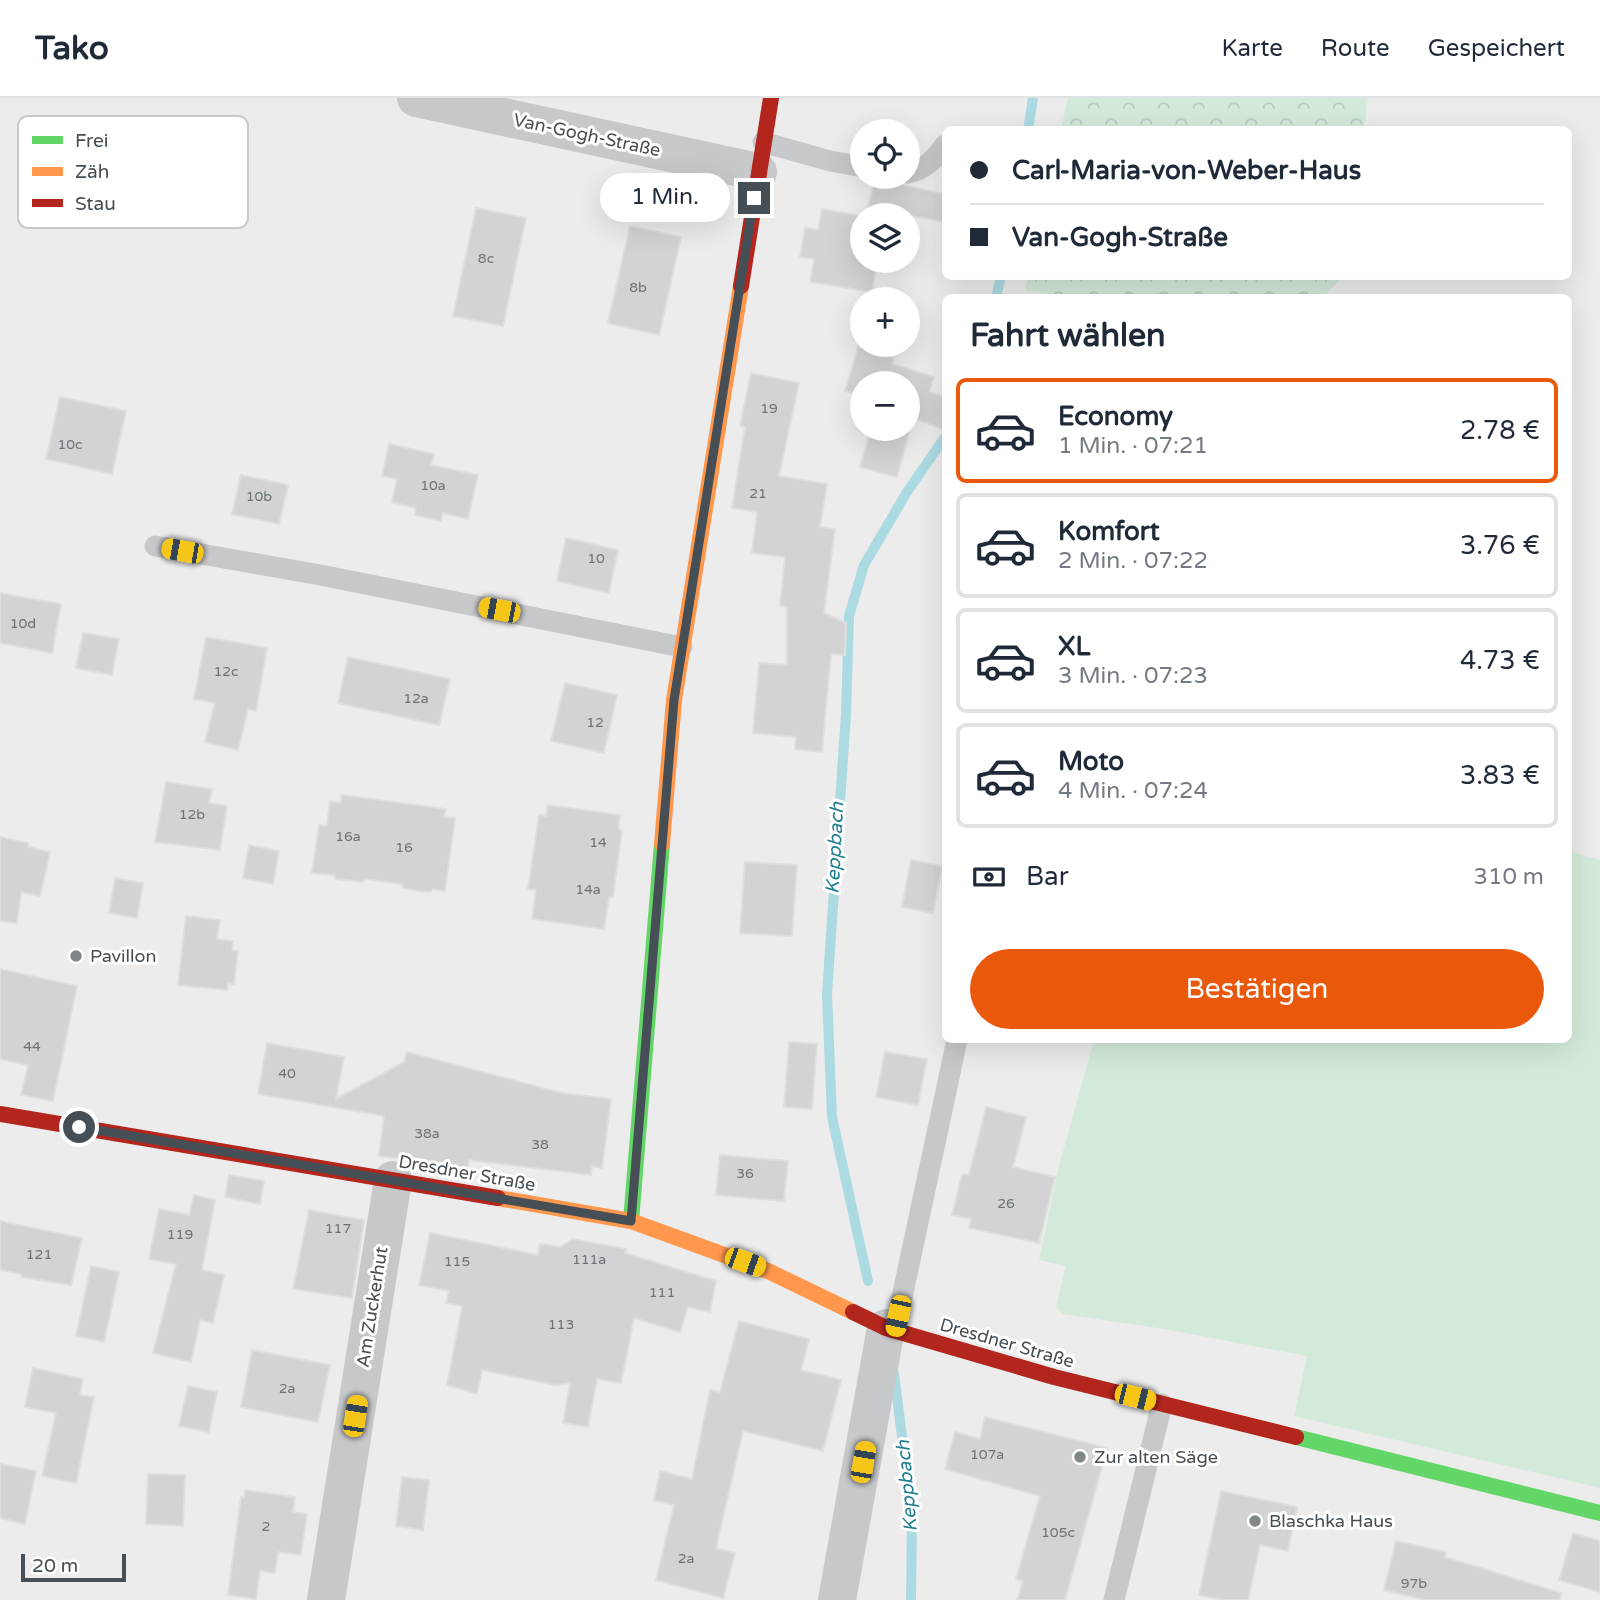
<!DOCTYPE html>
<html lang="de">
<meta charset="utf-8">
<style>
body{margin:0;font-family:"Varela Round",sans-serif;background:#f2f2f3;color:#1f2937;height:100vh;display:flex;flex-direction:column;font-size:26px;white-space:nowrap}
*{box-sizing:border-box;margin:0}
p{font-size:23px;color:#747a83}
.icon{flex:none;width:38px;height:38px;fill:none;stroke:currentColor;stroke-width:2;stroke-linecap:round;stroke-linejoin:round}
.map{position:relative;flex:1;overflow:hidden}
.side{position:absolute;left:942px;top:196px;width:630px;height:749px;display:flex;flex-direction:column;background:#fff;border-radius:10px;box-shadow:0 7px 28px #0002}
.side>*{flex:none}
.banner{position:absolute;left:942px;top:28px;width:630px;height:154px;border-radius:10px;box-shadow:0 7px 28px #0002;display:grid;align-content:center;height:154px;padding:0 28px;background:#fff}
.fabs{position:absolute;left:850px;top:21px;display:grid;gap:14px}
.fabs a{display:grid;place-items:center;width:70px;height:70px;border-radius:50%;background:#fff;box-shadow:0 7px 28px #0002;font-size:35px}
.scale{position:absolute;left:21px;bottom:18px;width:105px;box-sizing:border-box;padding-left:7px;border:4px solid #464f56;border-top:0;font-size:19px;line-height:24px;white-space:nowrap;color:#464f56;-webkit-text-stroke:5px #fff;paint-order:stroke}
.end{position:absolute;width:32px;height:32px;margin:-16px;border:9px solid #464f56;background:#fff;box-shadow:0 0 0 4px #fff}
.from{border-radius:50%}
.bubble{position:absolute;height:49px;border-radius:24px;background:#fff;box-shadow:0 7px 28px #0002;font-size:23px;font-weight:600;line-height:49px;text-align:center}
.car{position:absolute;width:21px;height:42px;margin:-21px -10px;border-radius:9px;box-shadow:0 0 5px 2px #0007;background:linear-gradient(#f5c518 24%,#345 0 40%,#f5c518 0 76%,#345 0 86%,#f5c518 0)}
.banner b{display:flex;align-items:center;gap:24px;height:66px;font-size:26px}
.banner b+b{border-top:2px solid #e0e1e3}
.banner i{width:18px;height:18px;background:#1f2937}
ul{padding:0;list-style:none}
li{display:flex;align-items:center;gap:21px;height:105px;margin:0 14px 10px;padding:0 14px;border:4px solid #e0e1e3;border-radius:10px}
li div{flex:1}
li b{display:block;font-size:26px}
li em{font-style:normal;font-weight:600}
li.on{border-color:#ea580c}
li>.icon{width:63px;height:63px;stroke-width:1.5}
h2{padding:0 28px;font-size:32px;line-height:84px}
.pay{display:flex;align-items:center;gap:18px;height:77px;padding:0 28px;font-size:26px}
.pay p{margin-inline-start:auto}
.cta{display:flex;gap:14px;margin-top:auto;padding:14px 28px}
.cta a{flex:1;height:80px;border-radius:42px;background:#ea580c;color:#fff;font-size:28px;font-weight:600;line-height:80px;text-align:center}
header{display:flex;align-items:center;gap:42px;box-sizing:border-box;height:98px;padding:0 35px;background:#fff;border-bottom:2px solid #e0e1e3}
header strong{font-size:33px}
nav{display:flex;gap:38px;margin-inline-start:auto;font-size:24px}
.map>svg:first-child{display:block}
.forest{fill:url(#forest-crowns)}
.garden{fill:#d3eada}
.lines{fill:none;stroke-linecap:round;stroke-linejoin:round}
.stream{stroke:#acdae3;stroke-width:10}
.building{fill:#d3d3d5;stroke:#dededf;stroke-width:2}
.lane{stroke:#c7c8ca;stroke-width:21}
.street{stroke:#c7c8ca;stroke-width:38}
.fast{stroke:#63d668;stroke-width:16}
.slow{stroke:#ff974d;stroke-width:16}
.jam{stroke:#b3261e;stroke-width:16}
.route{stroke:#464f56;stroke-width:9}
.poi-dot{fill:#80868a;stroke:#fff;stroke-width:2.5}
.labels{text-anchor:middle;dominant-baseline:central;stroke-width:6;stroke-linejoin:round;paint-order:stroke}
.number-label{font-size:14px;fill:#6b7277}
.street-label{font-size:18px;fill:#464f56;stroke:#fff}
.poi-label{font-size:18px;fill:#464f56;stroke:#fff;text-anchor:start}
.water-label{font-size:19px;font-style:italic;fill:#1d7f92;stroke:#fff}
.key{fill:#fff;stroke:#c8cacc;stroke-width:2}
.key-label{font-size:19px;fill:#464f56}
</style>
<header>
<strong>Tako</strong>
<nav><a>Karte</a><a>Route</a><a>Gespeichert</a></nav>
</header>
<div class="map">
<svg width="1600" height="1502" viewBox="0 0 1600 1502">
<defs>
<pattern id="forest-crowns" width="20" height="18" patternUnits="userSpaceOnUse" patternTransform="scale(1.75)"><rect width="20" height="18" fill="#d3eada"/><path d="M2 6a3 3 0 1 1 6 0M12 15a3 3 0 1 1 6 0" fill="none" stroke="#b6cabd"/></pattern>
</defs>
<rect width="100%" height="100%" fill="#edecec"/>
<path class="forest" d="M 1068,0 L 1368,0 L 1364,31 L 1061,31 Z
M 1028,179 L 1028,178 L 1343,179 L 1322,200 L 1073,200 L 1025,192 Z"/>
<path class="garden" d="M 1568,753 L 1600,762 L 1600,1390 L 1294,1318 L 1307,1258 L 1164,1231 L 1063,1216 L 1056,1209 L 1066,1168 L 1039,1162 L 1059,1068 L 1094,942 L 1568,942 Z"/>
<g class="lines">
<path class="stream" d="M 1028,32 L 1033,0
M 996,200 L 1001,178
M 868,1183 L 832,1019 L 827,896 L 846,616 L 849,518 L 864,467 L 907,394 L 945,339
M 894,1275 L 912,1418 L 911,1502"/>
</g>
<path class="building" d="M 875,81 L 945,96 L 945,124 L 868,110 Z
M 476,110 L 526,120 L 503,228 L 453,218 Z
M 822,111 L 863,118 L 863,163 L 877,163 L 872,194 L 810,184 L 814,161 L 800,159 L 805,130 L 818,132 Z
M 630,128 L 681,139 L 659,237 L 608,225 Z
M 858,249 L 894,260 L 892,266 L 934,279 L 929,294 L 945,299 L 945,332 L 913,320 L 897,379 L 860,369 L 871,331 L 908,331 L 908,285 L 863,285 L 863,298 L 845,293 Z
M 751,275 L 799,285 L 779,378 L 827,386 L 820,429 L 835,431 L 824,515 L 846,525 L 845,557 L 831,556 L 822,654 L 795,651 L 796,639 L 753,635 L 759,565 L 787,567 L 787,509 L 780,507 L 785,459 L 752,455 L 757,414 L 732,410 L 745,329 L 740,328 Z
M 60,299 L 126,313 L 112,376 L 46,361 Z
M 389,346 L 434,356 L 431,367 L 478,377 L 468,421 L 443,415 L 441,423 L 415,417 L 416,410 L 392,404 L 397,381 L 382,378 Z
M 241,377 L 288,387 L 279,426 L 232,416 Z
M 566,440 L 618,452 L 609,495 L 557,483 Z
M 0,495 L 61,506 L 52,555 L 0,545 Z
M 83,535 L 119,541 L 112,577 L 76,570 Z
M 206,539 L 267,550 L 256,613 L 248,611 L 238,652 L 205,644 L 215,605 L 194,601 Z
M 348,559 L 450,581 L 439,627 L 338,605 Z
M 565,585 L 617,597 L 604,655 L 551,643 Z
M 166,684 L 212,691 L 209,705 L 227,708 L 220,752 L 155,744 Z
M 342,697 L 446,711 L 444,719 L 455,720 L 445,793 L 433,791 L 430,794 L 419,793 L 403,790 L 402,786 L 365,781 L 363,784 L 336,781 L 334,777 L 312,775 L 319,727 L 327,728 L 330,703 L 340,705 Z
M 548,707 L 620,717 L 618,729 L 622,733 L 613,798 L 609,800 L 604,831 L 532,821 L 536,792 L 528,791 L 539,717 L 546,718 Z
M 0,739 L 28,745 L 28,749 L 50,754 L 40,798 L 21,794 L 17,825 L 0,823 Z
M 249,747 L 279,753 L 273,786 L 243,780 Z
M 911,762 L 942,768 L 933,815 L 902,809 Z
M 745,764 L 797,767 L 792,838 L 740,835 Z
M 115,780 L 143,785 L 137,820 L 109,815 Z
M 186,818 L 220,822 L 217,841 L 233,843 L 232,852 L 238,853 L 234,886 L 228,885 L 227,892 L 178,887 Z
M 0,871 L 77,888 L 53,1003 L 21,997 L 28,967 L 0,961 Z
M 789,944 L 817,946 L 812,1011 L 784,1009 Z
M 267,945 L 344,959 L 336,1001 L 404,964 L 407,954 L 562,995 L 611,1001 L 602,1070 L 592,1068 L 591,1077 L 469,1062 L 468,1070 L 379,1058 L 384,1018 L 258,996 Z
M 885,954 L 927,961 L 918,1007 L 876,999 Z
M 986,1009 L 1026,1019 L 1013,1069 L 1055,1079 L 1039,1145 L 969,1130 L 971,1121 L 952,1117 L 962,1076 L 969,1077 Z
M 720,1057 L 788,1063 L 784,1103 L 716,1097 Z
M 229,1077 L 264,1083 L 260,1106 L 225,1099 Z
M 194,1097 L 215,1102 L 202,1172 L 224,1177 L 213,1225 L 200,1222 L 191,1264 L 153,1255 L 176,1166 L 149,1161 L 159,1111 L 189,1117 Z
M 309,1112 L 364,1122 L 352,1200 L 293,1191 Z
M 0,1123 L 82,1140 L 71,1187 L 21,1179 L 22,1176 L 0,1172 Z
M 430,1135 L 538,1157 L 540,1146 L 560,1149 L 573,1141 L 626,1151 L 625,1155 L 716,1183 L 710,1214 L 688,1209 L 680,1234 L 634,1220 L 621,1285 L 597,1281 L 588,1329 L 563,1325 L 570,1285 L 555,1287 L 482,1272 L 477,1296 L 447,1287 L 462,1208 L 446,1205 L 449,1193 L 419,1187 Z
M 91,1168 L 119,1174 L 104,1244 L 76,1238 Z
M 739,1223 L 809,1241 L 801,1272 L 841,1282 L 823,1353 L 743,1333 L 716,1450 L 735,1455 L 723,1500 L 656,1482 L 674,1407 L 654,1402 L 660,1373 L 692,1381 L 710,1292 L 720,1294 Z
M 252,1252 L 330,1267 L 318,1324 L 241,1309 Z
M 33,1270 L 83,1281 L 80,1297 L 94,1299 L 76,1385 L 42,1378 L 56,1315 L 25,1309 Z
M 188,1288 L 217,1294 L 209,1334 L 179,1328 Z
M 985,1319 L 1107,1350 L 1065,1502 L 1017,1502 L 1023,1483 L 1016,1481 L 1040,1398 L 945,1371 L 955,1334 L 980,1341 Z
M 0,1366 L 36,1373 L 25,1426 L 0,1420 Z
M 148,1376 L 185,1377 L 183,1428 L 146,1426 Z
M 402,1379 L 429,1382 L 423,1432 L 396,1428 Z
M 245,1392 L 295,1399 L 293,1414 L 307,1416 L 301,1457 L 278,1454 L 275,1475 L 260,1473 L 256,1501 L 228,1497 L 241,1399 L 244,1400 Z
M 1221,1393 L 1297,1409 L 1288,1453 L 1260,1447 L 1248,1502 L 1224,1502 L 1199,1497 Z
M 1573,1435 L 1600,1443 L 1600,1494 L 1559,1482 Z
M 1396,1443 L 1446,1454 L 1445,1459 L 1561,1495 L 1560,1502 L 1425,1502 L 1384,1492 Z"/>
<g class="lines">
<path class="lane" d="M 763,44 L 830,63 L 863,69
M 908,75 C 927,70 934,62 945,47
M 155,448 L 315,476 L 682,549
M 895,1232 L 957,942
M 1114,1502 L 1162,1306"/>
<path class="street" d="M 416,0 L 758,74
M 326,1502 L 393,1082
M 837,1502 L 886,1230"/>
<path class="fast" d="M 631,1123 L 662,746
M 1296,1339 L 1600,1415"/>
<path class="slow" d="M 662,746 L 674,602 L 741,188
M 498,1100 L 631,1123 L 768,1173 L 853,1214"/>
<path class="jam" d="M 741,188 L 771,0
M 0,1016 L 498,1100
M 853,1214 L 886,1230 L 1054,1279 L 1296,1339"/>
</g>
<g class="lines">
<path class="route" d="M 79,1029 L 631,1123 L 674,602 L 754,100"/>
</g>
<g class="poi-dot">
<circle cx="76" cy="858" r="7"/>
<circle cx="1080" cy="1359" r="7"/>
<circle cx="1255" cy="1423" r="7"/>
</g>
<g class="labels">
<g class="number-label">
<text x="486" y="160">8c</text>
<text x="638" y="189">8b</text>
<text x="769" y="310">19</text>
<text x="70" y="346">10c</text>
<text x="433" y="387">10a</text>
<text x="758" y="395">21</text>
<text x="259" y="398">10b</text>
<text x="596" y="460">10</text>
<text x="23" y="525">10d</text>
<text x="226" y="573">12c</text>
<text x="416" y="600">12a</text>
<text x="595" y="624">12</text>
<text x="192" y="716">12b</text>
<text x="348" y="738">16a</text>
<text x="598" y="744">14</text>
<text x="404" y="749">16</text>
<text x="588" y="791">14a</text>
<text x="32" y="948">44</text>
<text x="287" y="975">40</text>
<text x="427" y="1035">38a</text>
<text x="540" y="1046">38</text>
<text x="745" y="1075">36</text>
<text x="1006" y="1105">26</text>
<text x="338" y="1130">117</text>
<text x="180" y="1136">119</text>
<text x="39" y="1156">121</text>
<text x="589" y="1161">111a</text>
<text x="457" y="1163">115</text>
<text x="662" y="1194">111</text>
<text x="561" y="1226">113</text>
<text x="287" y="1290">2a</text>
<text x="987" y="1356">107a</text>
<text x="266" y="1428">2</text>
<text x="1058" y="1434">105c</text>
<text x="686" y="1460">2a</text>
<text x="1414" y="1485">97b</text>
</g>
<g class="street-label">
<text transform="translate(587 37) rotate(12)">Van-Gogh-Straße</text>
<text transform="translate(467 1075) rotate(10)">Dresdner Straße</text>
<text transform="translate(372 1209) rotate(-81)">Am Zuckerhut</text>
<text transform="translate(1007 1245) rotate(16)">Dresdner Straße</text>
</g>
<g class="poi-label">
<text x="90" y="858">Pavillon</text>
<text x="1094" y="1359">Zur alten Säge</text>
<text x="1269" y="1423">Blaschka Haus</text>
</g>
<g class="water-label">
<text transform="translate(835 750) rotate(-87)">Keppbach</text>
<text transform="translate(907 1388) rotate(-95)">Keppbach</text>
</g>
</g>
<rect x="18" y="18" width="230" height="112" rx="10" class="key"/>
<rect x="32" y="38" width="31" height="8" fill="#63d668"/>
<rect x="32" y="69" width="31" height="9" fill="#ff974d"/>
<rect x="32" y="101" width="31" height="8" fill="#b3261e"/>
<g class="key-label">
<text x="75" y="49">Frei</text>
<text x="75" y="80">Zäh</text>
<text x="75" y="112">Stau</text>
</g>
</svg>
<div class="fabs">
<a><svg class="icon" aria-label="locate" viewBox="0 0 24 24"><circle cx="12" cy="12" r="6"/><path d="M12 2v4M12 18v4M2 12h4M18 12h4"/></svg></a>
<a><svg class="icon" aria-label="layers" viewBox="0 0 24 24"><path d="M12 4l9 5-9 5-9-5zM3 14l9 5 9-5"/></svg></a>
<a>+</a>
<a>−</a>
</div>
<div class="scale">20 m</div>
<i class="end from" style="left:79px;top:1029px"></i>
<i class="end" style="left:754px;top:100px"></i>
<div class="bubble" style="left:600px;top:75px;width:130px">1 Min.</div>
<i class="car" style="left:182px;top:453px;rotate:280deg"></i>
<i class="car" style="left:499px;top:512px;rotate:281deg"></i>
<i class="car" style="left:745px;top:1164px;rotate:110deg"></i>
<i class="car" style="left:898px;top:1218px;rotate:192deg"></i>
<i class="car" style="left:1135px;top:1299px;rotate:104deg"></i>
<i class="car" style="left:355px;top:1318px;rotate:9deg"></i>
<i class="car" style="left:863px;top:1364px;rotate:10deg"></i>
<div class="banner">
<b><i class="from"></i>Carl-Maria-von-Weber-Haus</b>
<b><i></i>Van-Gogh-Straße</b>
</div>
<section class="side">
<h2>Fahrt wählen</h2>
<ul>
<li class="on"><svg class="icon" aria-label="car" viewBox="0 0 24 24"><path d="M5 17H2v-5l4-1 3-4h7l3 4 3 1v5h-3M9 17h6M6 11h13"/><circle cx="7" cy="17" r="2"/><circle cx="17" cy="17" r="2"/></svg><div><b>Economy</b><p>1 Min. · 07:21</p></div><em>2.78 €</em></li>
<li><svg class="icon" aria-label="car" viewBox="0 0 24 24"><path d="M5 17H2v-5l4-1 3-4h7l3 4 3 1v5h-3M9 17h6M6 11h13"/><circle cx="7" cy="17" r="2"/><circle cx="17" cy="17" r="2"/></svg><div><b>Komfort</b><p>2 Min. · 07:22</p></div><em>3.76 €</em></li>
<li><svg class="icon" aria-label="car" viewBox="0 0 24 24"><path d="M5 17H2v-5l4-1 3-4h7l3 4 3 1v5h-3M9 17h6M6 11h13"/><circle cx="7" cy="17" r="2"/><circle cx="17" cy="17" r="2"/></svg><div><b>XL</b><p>3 Min. · 07:23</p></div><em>4.73 €</em></li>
<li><svg class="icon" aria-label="car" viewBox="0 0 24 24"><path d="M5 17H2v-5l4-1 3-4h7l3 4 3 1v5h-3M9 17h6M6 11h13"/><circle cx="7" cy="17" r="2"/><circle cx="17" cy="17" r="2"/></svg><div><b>Moto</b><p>4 Min. · 07:24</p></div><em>3.83 €</em></li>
</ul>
<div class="pay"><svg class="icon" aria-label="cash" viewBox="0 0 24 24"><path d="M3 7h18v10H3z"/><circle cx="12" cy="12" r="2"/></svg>Bar<p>310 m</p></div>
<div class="cta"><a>Bestätigen</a></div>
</section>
</div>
